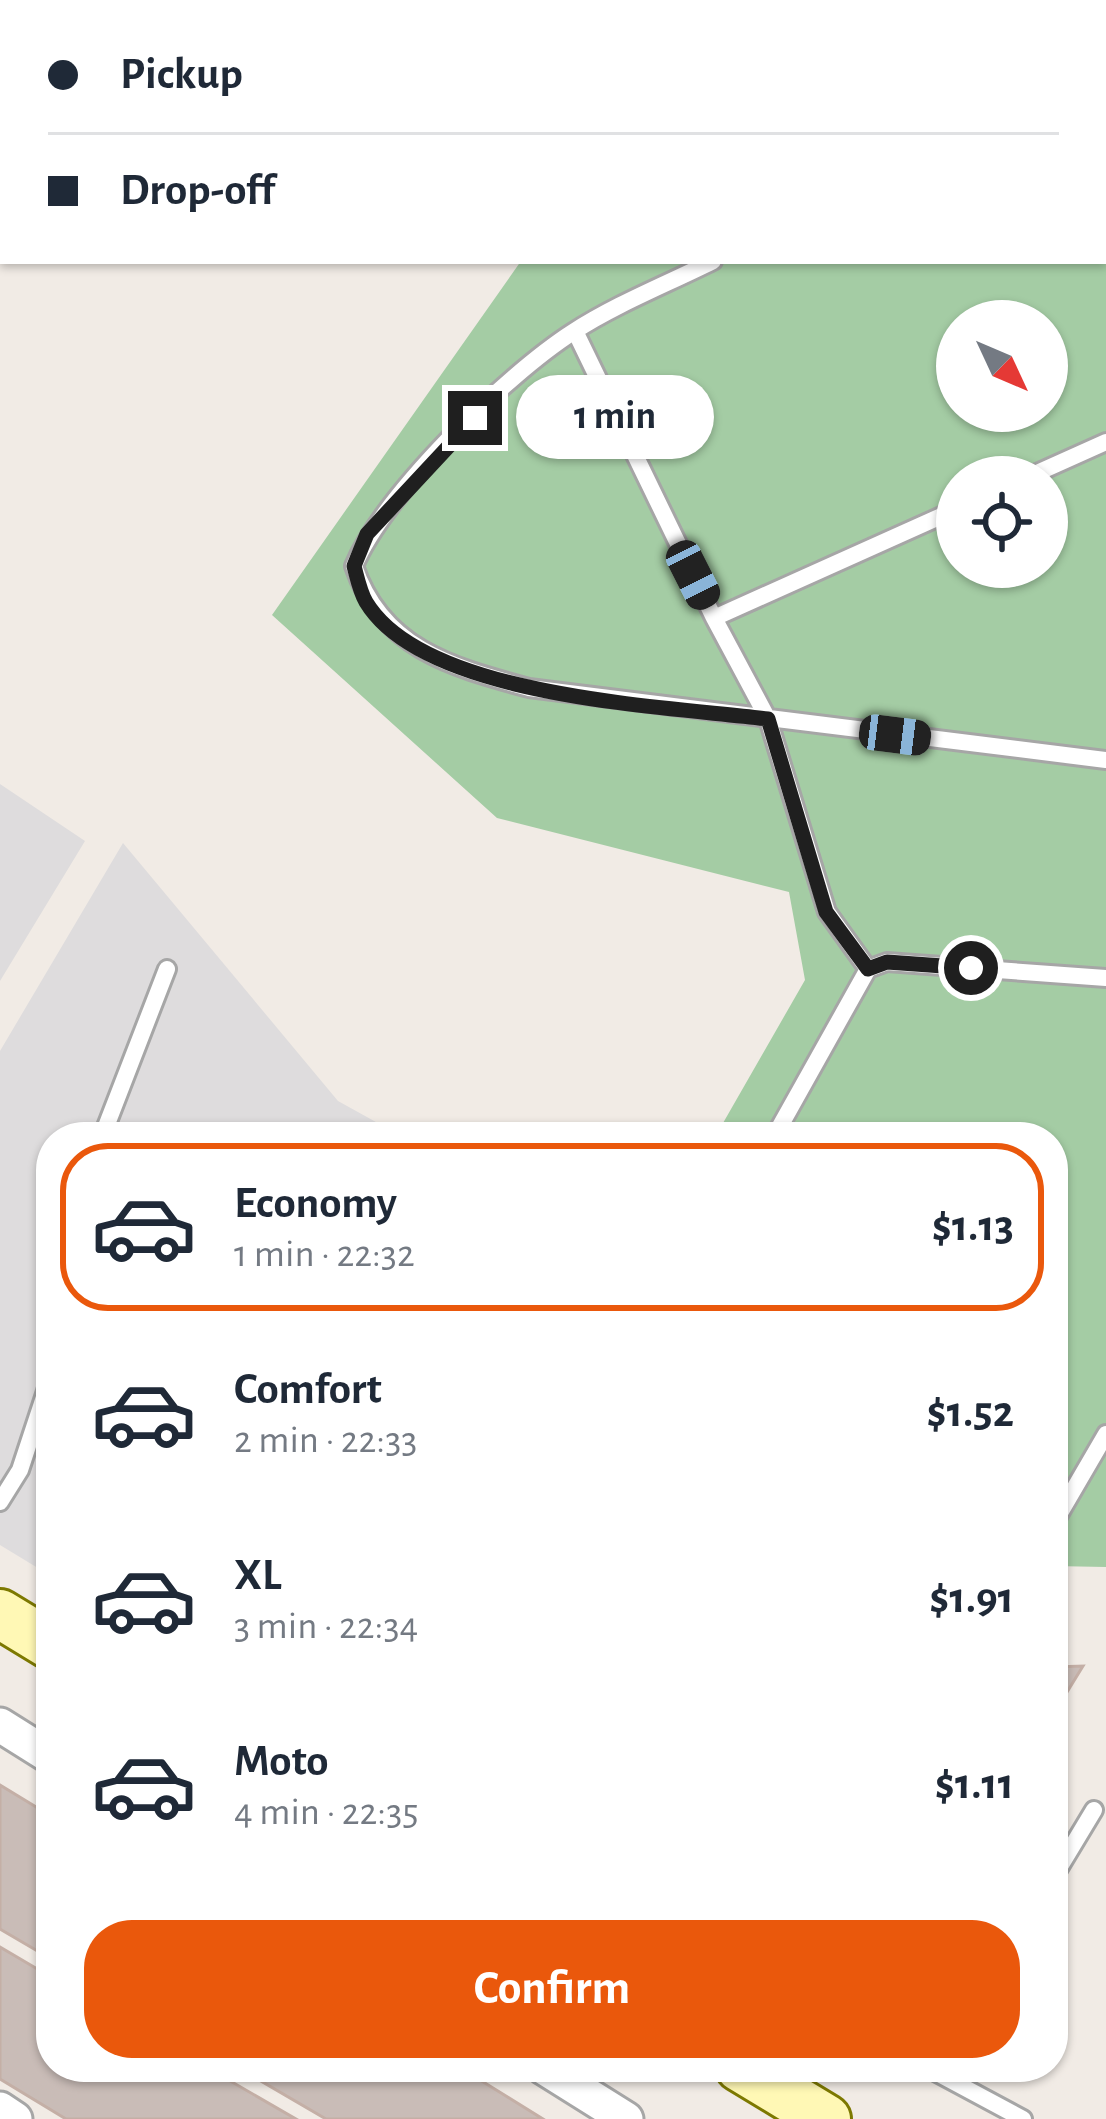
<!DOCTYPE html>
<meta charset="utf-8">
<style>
body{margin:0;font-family:"Alegreya Sans",sans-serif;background:#f2f2f3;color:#1f2937;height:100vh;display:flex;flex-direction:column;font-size:45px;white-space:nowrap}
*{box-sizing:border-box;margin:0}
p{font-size:39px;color:#747a83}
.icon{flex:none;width:66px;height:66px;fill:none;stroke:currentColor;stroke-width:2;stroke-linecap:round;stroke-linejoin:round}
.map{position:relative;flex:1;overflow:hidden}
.sheet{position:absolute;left:36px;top:1122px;width:1032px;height:960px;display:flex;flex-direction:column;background:#fff;border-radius:48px;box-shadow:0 3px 9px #0004}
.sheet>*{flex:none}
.hud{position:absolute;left:0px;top:0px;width:1107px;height:264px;box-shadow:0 3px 9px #0004;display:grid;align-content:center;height:264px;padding:0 48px;background:#fff}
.needle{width:78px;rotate:134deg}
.tools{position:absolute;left:936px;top:300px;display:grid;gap:24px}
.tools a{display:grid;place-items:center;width:132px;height:132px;border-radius:50%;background:#fff;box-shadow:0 3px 9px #0004;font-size:60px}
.end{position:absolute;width:54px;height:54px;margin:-27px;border:15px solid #1f1f1f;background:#fff;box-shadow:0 0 0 6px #fff}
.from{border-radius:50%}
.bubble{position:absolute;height:84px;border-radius:42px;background:#fff;box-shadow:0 3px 9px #0004;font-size:39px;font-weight:700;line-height:84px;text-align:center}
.car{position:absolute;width:36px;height:72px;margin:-36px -18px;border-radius:15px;box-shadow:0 0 9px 3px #0007;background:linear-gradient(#222 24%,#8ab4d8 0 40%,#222 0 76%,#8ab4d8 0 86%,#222 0)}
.hud b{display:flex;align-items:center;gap:42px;height:114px;font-size:45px}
.hud b+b{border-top:3px solid #e0e1e3}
.hud i{width:30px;height:30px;background:#1f2937}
ul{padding:21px 0 0;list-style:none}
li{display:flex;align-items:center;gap:36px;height:168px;margin:0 24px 18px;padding:0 24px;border:6px solid transparent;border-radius:48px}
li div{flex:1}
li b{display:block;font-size:45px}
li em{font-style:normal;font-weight:700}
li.current{border-color:#ea580c}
li>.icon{width:108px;height:108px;stroke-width:1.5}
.action{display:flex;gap:24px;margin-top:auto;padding:24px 48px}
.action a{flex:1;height:138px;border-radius:48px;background:#ea580c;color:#fff;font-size:48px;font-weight:700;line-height:138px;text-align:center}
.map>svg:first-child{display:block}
.residential{fill:#dedcdd}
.cemetery{fill:#a4cca4;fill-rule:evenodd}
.building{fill:#c9bcb7;stroke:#c4afa6;stroke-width:3}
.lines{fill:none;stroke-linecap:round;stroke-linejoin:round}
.service-casing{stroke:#a6a6a6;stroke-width:22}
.minor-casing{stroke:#a6a6a6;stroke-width:39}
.secondary-casing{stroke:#7d7900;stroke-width:54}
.service{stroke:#fff;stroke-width:16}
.minor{stroke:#fff;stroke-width:33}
.secondary{stroke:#fff8b5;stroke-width:48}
.route{stroke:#1f1f1f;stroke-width:15}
</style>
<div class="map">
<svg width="1106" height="2119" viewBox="0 0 1106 2119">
<rect width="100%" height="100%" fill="#f1ebe5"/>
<path class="residential" d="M 0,784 L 85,841 L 0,981 Z
M 123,843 L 338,1101 L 403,1137 L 51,1137 L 51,1576 L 0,1545 L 0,1051 Z"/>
<path class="cemetery" d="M 1106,4 L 1106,1567 L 1053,1566 L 1053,1137 L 715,1137 L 805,980 L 789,892 L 497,818 L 272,615 L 521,261 L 1104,261 ZM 957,321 L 1047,321 L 1047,411 L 957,411 ZM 957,477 L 1047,477 L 1047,567 L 957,567 Z"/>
<path class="building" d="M 1083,1666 L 1053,1715 L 1053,1667 Z
M 0,1785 L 51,1816 L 51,1959 L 0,1929 Z
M 0,1947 L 51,1977 L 51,2067 L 206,2067 L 296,2119 L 66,2119 L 0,2079 Z
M 237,2067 L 459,2067 L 543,2119 L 326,2119 Z"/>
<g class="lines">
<defs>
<path id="service" d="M 364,3 L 366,0
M 1104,64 L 1106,63
M 713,261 C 667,284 616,304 573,332 C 506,375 384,494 354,566 C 382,649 452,667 529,688 L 1106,760
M 575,331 L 714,618
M 1028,477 L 1106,442
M 868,969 L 827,912 L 768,719 L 714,618 L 957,509
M 102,1137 L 167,969
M 774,1137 L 868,969 L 887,962 L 1106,978
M 0,1502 L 20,1470 L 51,1376
M 1053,1525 L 1106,1434
M 1053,1878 L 1094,1810
M 926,2067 L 1023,2119"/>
<path id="minor" d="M 304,3 L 306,0
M 657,3 L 659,0
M 0,21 L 3,16
M 0,87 L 3,89
M 0,1725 L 51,1757
M 543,2067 L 626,2119
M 0,2109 L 15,2119"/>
<path id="secondary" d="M 0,1614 L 51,1645
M 740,2067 L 826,2119"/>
</defs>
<use href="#service" class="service-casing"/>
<use href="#minor" class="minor-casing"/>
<use href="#secondary" class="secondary-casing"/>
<use href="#service" class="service"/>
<use href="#minor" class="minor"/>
<use href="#secondary" class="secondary"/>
</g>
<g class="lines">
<path class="route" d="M 475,418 L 367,534 L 354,566 C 357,577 360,592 366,602 C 424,698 665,706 768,719 L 826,912 L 868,969 L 887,962 L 971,968"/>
</g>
</svg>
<div class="tools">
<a><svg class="needle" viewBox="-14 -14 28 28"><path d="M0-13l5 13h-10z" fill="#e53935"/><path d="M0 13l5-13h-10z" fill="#747a83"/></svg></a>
<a><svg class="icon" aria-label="locate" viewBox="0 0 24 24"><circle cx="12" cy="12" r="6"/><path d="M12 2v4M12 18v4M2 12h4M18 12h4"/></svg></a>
</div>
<i class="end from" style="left:971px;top:968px"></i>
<i class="end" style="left:475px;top:418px"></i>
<div class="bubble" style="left:516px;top:375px;width:198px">1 min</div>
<i class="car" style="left:693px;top:575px;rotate:153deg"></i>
<i class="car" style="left:895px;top:735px;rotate:97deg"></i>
<div class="hud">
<b><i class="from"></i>Pickup</b>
<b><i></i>Drop-off</b>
</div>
<section class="sheet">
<ul>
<li class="current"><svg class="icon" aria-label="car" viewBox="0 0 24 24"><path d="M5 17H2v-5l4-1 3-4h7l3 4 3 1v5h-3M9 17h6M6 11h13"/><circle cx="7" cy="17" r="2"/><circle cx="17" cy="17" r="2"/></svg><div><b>Economy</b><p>1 min · 22:32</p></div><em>$1.13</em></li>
<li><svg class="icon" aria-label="car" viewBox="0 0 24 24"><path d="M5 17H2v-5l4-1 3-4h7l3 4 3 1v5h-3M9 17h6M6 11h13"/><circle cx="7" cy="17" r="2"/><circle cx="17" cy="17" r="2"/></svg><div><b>Comfort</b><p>2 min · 22:33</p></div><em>$1.52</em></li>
<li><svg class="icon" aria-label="car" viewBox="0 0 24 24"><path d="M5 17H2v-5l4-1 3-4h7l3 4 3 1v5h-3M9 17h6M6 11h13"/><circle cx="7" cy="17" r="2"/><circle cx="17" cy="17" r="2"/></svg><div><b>XL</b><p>3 min · 22:34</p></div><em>$1.91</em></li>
<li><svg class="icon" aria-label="car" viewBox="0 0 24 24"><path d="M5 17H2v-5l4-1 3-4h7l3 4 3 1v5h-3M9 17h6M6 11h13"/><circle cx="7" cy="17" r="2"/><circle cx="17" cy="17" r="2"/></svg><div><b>Moto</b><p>4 min · 22:35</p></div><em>$1.11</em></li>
</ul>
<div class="action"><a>Confirm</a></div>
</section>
</div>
